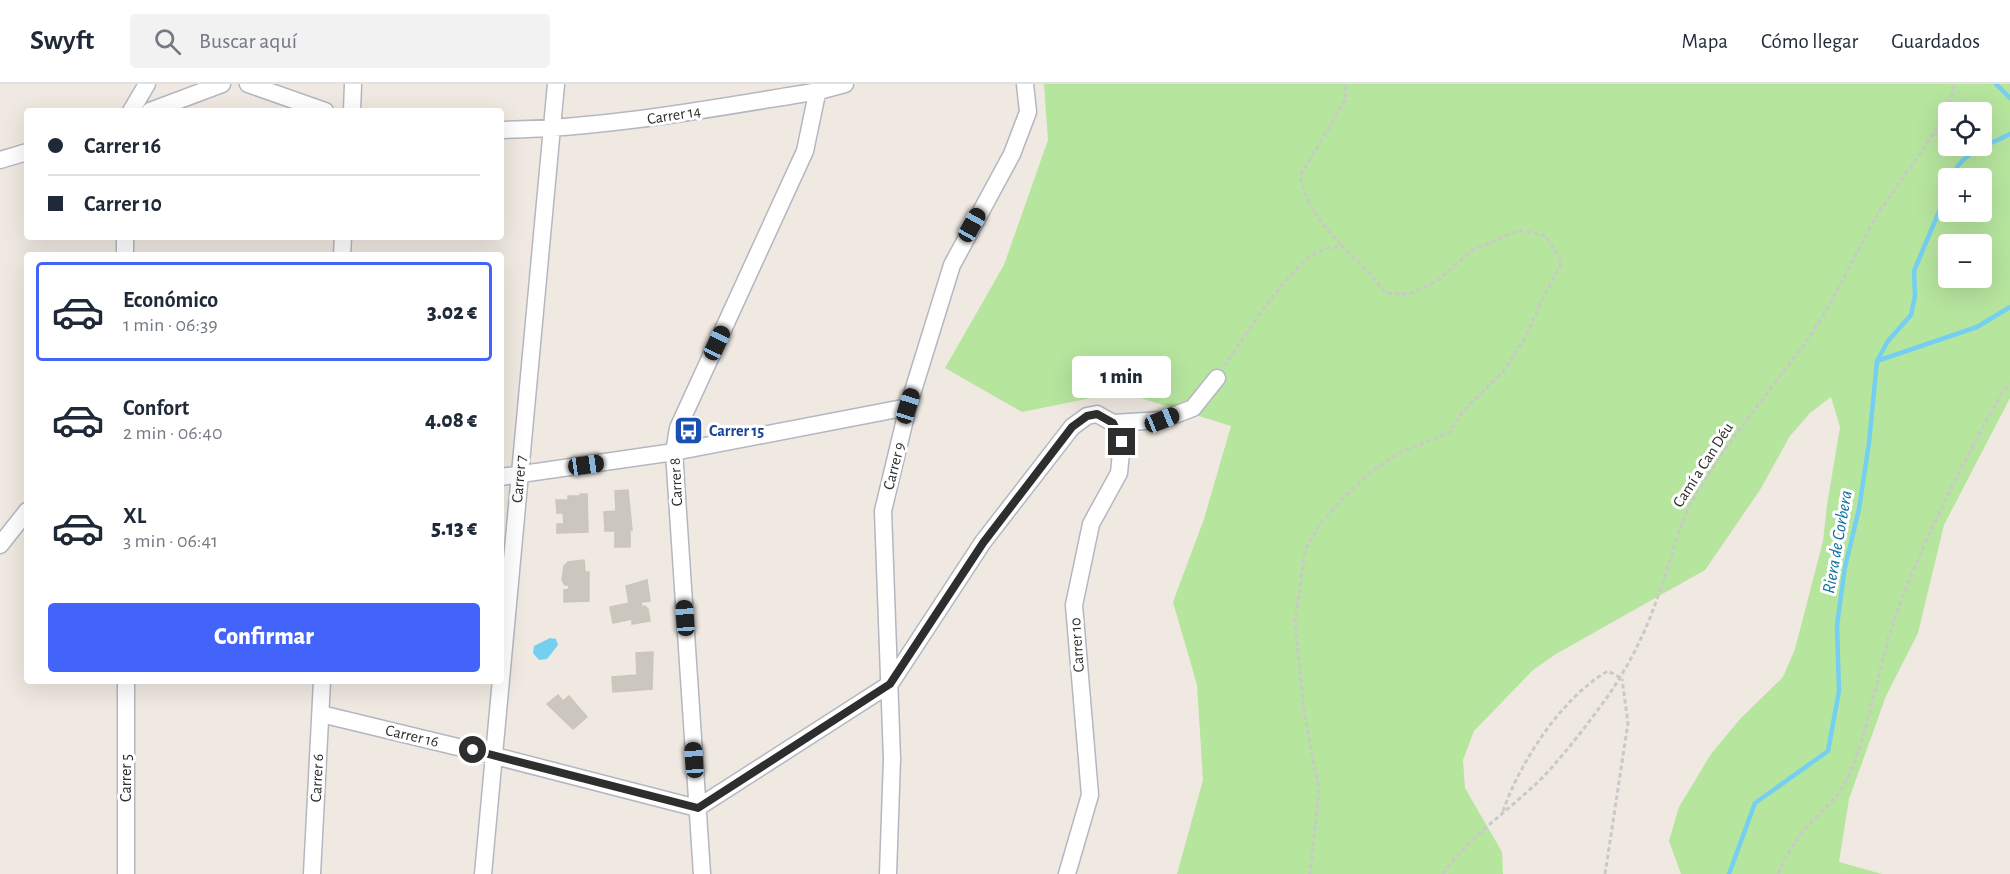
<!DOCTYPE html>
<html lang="es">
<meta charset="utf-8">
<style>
body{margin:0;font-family:"Alegreya Sans",sans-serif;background:#f2f2f3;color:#1f2937;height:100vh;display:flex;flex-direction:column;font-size:22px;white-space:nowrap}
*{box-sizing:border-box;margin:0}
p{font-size:20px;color:#747a83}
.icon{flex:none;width:33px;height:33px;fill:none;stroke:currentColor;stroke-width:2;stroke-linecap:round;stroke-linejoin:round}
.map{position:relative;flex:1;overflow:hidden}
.drawer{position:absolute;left:24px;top:168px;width:480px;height:432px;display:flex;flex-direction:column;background:#fff;border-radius:6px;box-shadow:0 6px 24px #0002}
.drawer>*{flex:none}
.hud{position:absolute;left:24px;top:24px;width:480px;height:132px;border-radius:6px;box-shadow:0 6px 24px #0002;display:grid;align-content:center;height:132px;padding:0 24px;background:#fff}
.buttons{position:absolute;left:1938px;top:18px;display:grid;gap:12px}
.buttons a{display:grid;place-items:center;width:54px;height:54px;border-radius:6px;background:#fff;box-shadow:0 6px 24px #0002;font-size:30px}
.end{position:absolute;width:27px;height:27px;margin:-14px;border:8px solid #2e2e2e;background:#fff;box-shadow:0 0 0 3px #fff}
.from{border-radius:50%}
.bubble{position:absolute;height:42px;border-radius:6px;background:#fff;box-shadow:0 6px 24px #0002;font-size:20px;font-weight:800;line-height:42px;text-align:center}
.car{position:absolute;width:18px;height:36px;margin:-18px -9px;border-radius:8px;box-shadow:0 0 4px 2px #0007;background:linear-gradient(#222 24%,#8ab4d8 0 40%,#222 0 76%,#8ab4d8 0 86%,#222 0)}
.hud b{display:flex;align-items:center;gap:21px;height:57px;font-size:22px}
.hud b+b{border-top:2px solid #e0e1e3}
.hud i{width:15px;height:15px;background:#1f2937}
ul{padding:10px 0 0;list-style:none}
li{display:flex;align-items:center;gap:18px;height:99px;margin:0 12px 9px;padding:0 12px;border:3px solid transparent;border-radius:6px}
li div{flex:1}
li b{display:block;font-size:22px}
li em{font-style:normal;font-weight:800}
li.on{border-color:#4264fb}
li>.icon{width:54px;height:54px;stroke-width:1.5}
.primary-button{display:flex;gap:12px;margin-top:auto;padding:12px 24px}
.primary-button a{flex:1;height:69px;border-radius:6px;background:#4264fb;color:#fff;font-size:24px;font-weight:800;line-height:69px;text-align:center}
header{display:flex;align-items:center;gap:36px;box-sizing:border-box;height:84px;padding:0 30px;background:#fff;border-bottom:2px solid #e0e1e3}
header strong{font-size:28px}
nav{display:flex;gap:33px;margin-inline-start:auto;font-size:21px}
.search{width:420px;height:54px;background:#f2f2f3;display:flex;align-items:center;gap:15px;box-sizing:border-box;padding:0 21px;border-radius:6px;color:#747a83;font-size:22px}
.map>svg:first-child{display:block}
.green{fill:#b6e59e;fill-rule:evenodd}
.water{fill:#75cff0}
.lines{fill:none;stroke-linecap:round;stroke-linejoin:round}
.stream{stroke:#75cff0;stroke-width:4.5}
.building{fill:#cbc7bf;stroke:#cbc5ba;stroke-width:1.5}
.street-casing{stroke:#b4b7c1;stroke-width:19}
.path{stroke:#c9c9c9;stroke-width:3;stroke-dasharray:4.5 3;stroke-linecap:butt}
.street{stroke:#fff;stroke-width:16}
.route{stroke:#2e2e2e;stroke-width:8}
.labels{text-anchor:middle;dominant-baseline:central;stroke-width:6;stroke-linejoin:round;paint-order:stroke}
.street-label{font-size:16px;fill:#2e2e2e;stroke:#fff}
.transit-label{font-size:16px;font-weight:bold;fill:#164399;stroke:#fff;text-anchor:start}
.water-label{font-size:18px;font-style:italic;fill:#0d6fa3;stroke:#fff}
</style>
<header>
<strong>Swyft</strong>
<div class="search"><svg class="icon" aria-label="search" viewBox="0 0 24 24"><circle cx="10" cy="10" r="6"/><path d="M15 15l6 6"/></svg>Buscar aquí</div>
<nav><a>Mapa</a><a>Cómo llegar</a><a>Guardados</a></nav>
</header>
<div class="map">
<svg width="2010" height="790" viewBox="0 0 2010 790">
<rect width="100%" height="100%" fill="#efe9e1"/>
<path class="green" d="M 1044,0 L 2010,0 L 2010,314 L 1944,441 L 1918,549 L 1886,612 L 1849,715 L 1839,778 L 1882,790 L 1681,790 L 1669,757 L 1679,723 L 1711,670 L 1740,635 L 1783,593 L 1795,565 L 1823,457 L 1827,421 L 1840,343 L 1831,313 L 1810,329 L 1790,352 L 1760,406 L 1705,486 L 1556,570 L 1533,586 L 1474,647 L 1463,676 L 1465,704 L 1502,768 L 1503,790 L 1177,790 L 1203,696 L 1197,601 L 1173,518 L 1204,435 L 1231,342 L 1121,308 L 1022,328 L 945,284 L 1004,181 L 1048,56 ZM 1948,28 L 1982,28 L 1982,62 L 1948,62 ZM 1948,94 L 1982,94 L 1982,128 L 1948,128 ZM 1948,160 L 1982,160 L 1982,194 L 1948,194 Z"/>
<path class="water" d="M 550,554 L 556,555 L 558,561 L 547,575 L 539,576 L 533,569 L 534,562 Z"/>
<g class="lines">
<path class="stream" d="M 1996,0 L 2010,14
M 1952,94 C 1959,69 1989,61 2010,50
M 1877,277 L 1977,243 L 2010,223
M 1729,790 L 1755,719 L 1828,667 L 1839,607 L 1837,541 L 1845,483 L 1859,425 L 1869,359 L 1877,277 L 1888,257 L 1911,231 L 1915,212 L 1914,187 L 1948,106"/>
</g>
<path class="building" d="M 628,406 L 632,446 L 630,446 L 630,463 L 615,463 L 615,447 L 605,447 L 604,428 L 616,427 L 615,407 Z
M 580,410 L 587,410 L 588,448 L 557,449 L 557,440 L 564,440 L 563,429 L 557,429 L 556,416 L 568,416 L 568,412 L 580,412 Z
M 584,476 L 585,488 L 589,488 L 589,517 L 564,518 L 564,506 L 569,505 L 569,501 L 565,501 L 562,496 L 564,482 L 568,478 Z
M 647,496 L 650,517 L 641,518 L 642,523 L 645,522 L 648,525 L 650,537 L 632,540 L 632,535 L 613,539 L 610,523 L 629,519 L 626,502 Z
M 653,568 L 652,605 L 613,608 L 612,593 L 637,591 L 636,569 Z
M 558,611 L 563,617 L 569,612 L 587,633 L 573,645 L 547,620 Z"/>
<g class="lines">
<defs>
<path id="street" d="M 248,0 L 325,27
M 131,27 L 147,0
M 150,27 L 222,0
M 352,27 L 353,0
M 501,46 C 609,44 713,24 819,7 L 845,0
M 0,76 L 27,68
M 125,153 L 125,171
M 342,171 L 343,153
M 1113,339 L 1162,336 L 1193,324 L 1217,294
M 501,393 L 674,368 L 908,323
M 0,461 L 27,427
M 126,597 L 126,790
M 321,630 L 495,672 L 697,724 L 890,600 L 983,458 L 1072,343 L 1087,332 L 1097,330 L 1113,339
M 312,790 L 322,597
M 483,790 L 556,0
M 702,790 L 674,368 L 678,344 L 805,67 L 819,0
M 888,790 L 892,675 L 883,427 L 908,323 L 952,181 L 1012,70 L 1028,28 L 1025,0
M 1067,790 L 1090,711 L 1074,521 L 1091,440 L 1119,389 L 1122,358 L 1113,339"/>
</defs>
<use href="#street" class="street-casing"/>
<path class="path" d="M 1341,161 C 1321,138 1307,123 1300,92 L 1346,15 L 1345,0
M 1224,282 C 1248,248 1276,202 1307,175 C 1315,168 1331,162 1342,162 L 1367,186 L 1385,209 L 1410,210 L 1438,196 L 1473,166 L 1519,146 L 1546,152 L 1562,178 L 1543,214 L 1526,252 L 1504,287 L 1463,327 L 1449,349 L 1405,366 L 1372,387 L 1341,416 L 1321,439 L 1305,466 L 1295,538 L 1304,628 L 1319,707 L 1310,790
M 1503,727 C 1520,678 1562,613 1608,587 L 1621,594
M 1443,790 C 1470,751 1513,724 1546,690 C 1565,669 1583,646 1600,623 C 1626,588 1645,551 1659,509 C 1672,475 1678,439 1698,407 C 1731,352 1773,304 1810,252 C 1835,215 1853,174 1875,135 C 1896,98 1949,41 1954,0
M 1605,790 L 1628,639 L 1622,595
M 1778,790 C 1785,774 1793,760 1803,747 C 1816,731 1836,717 1845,699 C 1871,645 1877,584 1897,528 C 1925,452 1962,381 2001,310 L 2010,300"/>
<use href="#street" class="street"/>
</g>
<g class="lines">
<path class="route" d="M 473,666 L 698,724 L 890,600 L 983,459 L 1072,343 L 1087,332 L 1097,330 L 1113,339 L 1122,358"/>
</g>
<defs>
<symbol id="bus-square" viewBox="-11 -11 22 22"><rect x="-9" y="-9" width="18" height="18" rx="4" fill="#1a4fb4" stroke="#fff"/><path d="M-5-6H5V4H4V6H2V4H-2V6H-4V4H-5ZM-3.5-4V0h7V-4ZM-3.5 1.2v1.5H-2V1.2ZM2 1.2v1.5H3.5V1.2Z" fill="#fff"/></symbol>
</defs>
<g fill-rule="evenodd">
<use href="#bus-square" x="672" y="330" width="33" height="33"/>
</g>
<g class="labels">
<g class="street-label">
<text transform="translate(674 31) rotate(-9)">Carrer 14</text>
<text transform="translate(1703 381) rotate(-57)">Camí a Can Déu</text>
<text transform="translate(894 382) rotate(-76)">Carrer 9</text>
<text transform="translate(519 395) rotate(-85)">Carrer 7</text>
<text transform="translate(676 398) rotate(-93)">Carrer 8</text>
<text transform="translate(1077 561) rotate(-94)">Carrer 10</text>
<text transform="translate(412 652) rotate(13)">Carrer 16</text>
<text transform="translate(126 694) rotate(-90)">Carrer 5</text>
<text transform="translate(317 694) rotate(-87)">Carrer 6</text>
</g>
<g class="transit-label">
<text x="709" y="347">Carrer 15</text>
</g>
<g class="water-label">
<text transform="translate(1838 458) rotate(-80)">Riera de Corbera</text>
</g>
</g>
</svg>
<div class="buttons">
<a><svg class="icon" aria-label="locate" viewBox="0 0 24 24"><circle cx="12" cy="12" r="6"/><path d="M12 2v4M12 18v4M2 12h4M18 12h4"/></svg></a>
<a>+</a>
<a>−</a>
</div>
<i class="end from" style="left:473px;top:666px"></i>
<i class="end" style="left:1122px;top:358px"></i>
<div class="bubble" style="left:1072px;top:272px;width:99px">1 min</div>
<i class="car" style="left:972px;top:141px;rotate:29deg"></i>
<i class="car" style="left:717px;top:259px;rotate:25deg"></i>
<i class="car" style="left:908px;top:322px;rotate:17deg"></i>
<i class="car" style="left:1162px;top:336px;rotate:68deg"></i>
<i class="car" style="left:586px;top:381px;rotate:82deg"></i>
<i class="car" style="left:685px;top:534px;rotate:356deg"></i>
<i class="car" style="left:694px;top:676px;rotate:356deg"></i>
<div class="hud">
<b><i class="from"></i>Carrer 16</b>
<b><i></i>Carrer 10</b>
</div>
<section class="drawer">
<ul>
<li class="on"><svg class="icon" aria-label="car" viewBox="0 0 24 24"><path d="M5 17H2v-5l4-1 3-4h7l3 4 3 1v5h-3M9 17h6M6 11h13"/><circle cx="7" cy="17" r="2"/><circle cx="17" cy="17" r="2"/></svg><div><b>Económico</b><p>1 min · 06:39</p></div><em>3.02 €</em></li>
<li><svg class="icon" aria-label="car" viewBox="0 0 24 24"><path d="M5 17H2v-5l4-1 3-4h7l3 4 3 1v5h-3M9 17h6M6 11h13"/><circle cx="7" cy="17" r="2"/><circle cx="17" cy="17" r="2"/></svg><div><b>Confort</b><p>2 min · 06:40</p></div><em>4.08 €</em></li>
<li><svg class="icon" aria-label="car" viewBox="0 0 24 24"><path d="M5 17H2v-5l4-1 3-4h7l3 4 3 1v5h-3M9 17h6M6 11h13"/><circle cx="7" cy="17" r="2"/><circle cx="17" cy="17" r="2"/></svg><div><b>XL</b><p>3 min · 06:41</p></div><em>5.13 €</em></li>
</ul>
<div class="primary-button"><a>Confirmar</a></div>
</section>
</div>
